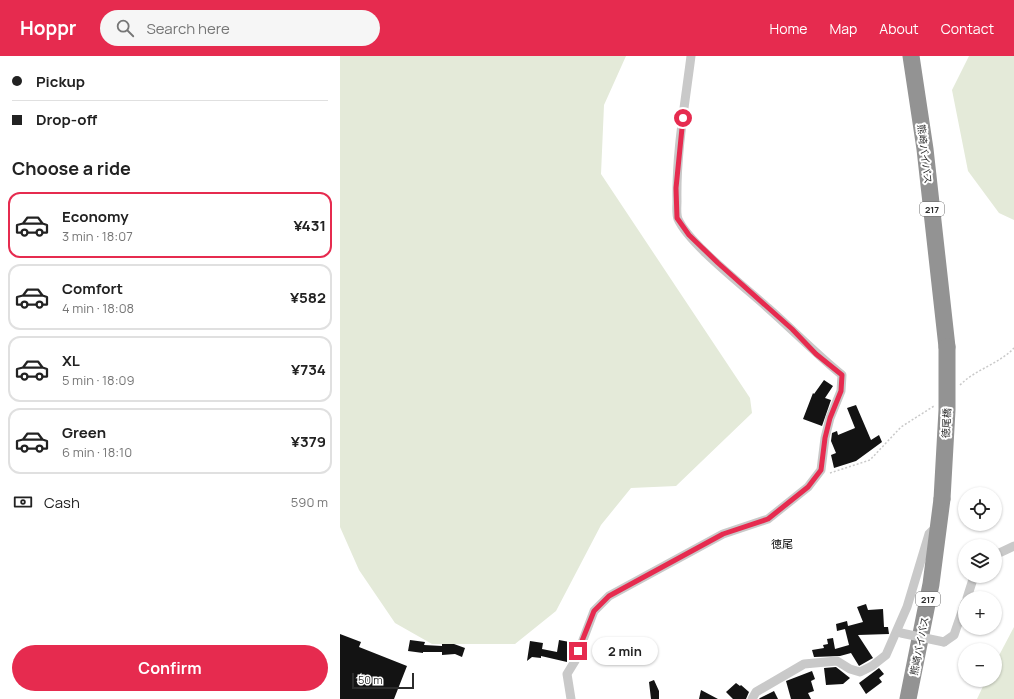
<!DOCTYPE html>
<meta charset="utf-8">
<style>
body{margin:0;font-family:Manrope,"Noto Sans JP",sans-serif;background:#f6f6f6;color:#222;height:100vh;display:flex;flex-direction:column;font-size:15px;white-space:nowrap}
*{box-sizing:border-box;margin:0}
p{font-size:13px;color:#767676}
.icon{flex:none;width:22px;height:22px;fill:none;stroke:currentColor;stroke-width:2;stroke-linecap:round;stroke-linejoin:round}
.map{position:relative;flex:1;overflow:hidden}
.details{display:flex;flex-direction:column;background:#fff;width:340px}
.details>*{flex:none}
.banner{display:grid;align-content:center;height:88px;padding:0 12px;background:#fff}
.controls{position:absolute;left:618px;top:431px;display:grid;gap:8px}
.controls a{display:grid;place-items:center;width:44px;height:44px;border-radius:50%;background:#fff;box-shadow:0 1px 3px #0004;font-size:20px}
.scale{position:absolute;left:12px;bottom:10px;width:62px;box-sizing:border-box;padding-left:4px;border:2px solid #2c2c2c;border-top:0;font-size:11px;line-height:14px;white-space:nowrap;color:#2c2c2c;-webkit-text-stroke:3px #fff;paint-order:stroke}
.end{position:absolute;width:18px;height:18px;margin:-9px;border:5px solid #e62b4f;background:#fff;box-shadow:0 0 0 2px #fff}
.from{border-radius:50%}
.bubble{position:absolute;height:28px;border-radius:14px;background:#fff;box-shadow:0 1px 3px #0004;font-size:13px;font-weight:700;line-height:28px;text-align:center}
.banner b{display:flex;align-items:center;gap:14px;height:38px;font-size:15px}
.banner b+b{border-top:1px solid #e0e0e0}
.banner i{width:10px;height:10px;background:#222}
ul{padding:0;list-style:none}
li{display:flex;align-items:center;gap:12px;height:66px;margin:0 8px 6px;padding:0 4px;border:2px solid #e0e0e0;border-radius:12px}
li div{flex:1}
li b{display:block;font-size:15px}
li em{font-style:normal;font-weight:700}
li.on{border-color:#e62b4f}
li>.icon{width:36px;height:36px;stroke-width:1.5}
h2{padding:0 12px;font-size:18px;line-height:48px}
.pay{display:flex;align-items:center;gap:10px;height:44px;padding:0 12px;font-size:15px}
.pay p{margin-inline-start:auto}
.primary-button{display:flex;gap:8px;margin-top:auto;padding:8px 12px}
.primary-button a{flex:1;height:46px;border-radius:24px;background:#e62b4f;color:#fff;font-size:16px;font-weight:700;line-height:46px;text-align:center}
header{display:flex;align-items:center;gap:24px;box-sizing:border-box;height:56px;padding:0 20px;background:#e62b4f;color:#fff}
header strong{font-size:19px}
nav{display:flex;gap:22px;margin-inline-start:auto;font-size:14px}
.search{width:280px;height:36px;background:#f6f6f6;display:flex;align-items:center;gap:10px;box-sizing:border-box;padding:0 14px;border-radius:22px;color:#767676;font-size:15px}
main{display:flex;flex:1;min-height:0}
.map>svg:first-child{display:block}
.green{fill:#e4ead9}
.building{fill:#131313}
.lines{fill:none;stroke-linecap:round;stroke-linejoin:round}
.path{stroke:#c9c9c9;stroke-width:1.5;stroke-dasharray:2 2;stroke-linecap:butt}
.street{stroke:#c9c9c9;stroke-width:9}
.highway{stroke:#939393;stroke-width:17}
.street-bridge{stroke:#c9c9c9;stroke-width:9}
.highway-bridge{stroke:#939393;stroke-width:17}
.route{stroke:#e62b4f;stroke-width:5}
.labels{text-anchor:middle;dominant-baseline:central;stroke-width:4;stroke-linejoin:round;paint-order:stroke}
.shield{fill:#fff;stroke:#6b6b6b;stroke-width:1}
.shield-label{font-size:9px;font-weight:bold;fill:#2c2c2c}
.street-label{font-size:10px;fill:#2c2c2c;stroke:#fff}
.neighbourhood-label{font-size:11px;fill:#000;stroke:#fff}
</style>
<header>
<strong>Hoppr</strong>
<div class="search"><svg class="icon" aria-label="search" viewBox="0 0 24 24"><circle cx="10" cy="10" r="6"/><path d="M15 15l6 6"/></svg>Search here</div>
<nav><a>Home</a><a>Map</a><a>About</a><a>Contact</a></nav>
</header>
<main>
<section class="details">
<div class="banner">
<b><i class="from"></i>Pickup</b>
<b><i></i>Drop-off</b>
</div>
<h2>Choose a ride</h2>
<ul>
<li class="on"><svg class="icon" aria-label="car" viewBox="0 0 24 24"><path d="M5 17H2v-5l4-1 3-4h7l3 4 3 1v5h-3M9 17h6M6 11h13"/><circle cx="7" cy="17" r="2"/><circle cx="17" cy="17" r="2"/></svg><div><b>Economy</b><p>3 min · 18:07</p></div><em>¥431</em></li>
<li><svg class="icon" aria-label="car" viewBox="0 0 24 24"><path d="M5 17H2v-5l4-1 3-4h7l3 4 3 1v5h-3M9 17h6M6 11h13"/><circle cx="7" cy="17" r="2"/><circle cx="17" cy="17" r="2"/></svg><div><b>Comfort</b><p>4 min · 18:08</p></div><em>¥582</em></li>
<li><svg class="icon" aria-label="car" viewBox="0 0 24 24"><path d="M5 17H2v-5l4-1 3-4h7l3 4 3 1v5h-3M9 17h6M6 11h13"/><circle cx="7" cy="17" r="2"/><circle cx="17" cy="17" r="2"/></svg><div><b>XL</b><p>5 min · 18:09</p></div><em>¥734</em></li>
<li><svg class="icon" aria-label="car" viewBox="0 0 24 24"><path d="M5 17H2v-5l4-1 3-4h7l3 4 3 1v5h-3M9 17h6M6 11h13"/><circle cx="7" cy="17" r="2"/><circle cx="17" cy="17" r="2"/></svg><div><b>Green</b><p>6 min · 18:10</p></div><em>¥379</em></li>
</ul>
<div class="pay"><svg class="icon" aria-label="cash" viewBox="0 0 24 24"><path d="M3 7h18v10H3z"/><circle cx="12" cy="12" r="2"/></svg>Cash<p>590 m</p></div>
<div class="primary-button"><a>Confirm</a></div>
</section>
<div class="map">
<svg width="674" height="643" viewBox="0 0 674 643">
<rect width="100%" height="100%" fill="#fff"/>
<path class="green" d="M 0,0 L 286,0 L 264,49 L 261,118 L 410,342 L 412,357 L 336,430 L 291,432 L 261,469 L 216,555 L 175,588 L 92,588 L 55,567 L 19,514 L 0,471 Z
M 629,0 L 674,0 L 674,164 L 659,157 L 628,115 L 612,34 Z
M 674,571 L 674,643 L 637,643 L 646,624 L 655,624 L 655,607 Z"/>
<path class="building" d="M 484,324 L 493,330 L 485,342 L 491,344 L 482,370 L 463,363 L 473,337 L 474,338 Z
M 516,349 L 531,384 L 539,379 L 542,386 L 516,405 L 494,412 L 491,399 L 496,397 L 491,385 L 492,377 L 497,375 L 498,379 L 515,372 L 507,352 Z
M 526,548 L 528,554 L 543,553 L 544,571 L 548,571 L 549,578 L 518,579 L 533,602 L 519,610 L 511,597 L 500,600 L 474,601 L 472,594 L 484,592 L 483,589 L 488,588 L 487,583 L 493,582 L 495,593 L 509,589 L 505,573 L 497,575 L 496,568 L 507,565 L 508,570 L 523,566 L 517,551 Z
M 0,578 L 21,586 L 19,591 L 67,610 L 54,643 L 0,643 Z
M 70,584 L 85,586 L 84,589 L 102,590 L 102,588 L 114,588 L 125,592 L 122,601 L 115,598 L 102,599 L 102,596 L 83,596 L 83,597 L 68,595 Z
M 219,584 L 235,587 L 227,606 L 201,600 L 201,602 L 192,601 L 187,605 L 190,585 L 203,587 L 202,593 L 217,596 Z
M 496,611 L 510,622 L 503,628 L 486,629 L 484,612 Z
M 539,612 L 544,618 L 539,622 L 542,626 L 526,638 L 519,627 Z
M 472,615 L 475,623 L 471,625 L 474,635 L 468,637 L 471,643 L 451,643 L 446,625 Z
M 314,624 L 319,635 L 319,643 L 311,643 L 309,626 Z
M 396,627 L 400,630 L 401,629 L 409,636 L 406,643 L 393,643 L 386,636 Z
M 361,634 L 378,643 L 359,643 Z
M 434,635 L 438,643 L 419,643 L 420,642 Z"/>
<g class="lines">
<path class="path" d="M 620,329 C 636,313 659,308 674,292
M 490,417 L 530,404 L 561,371 L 594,350"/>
<path class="street" d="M 655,499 L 674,490
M 627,542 L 634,520
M 604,586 L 614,579 L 625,547
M 231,643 L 227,618 L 235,605 L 254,555 L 269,540 L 383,478 L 428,463 L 468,431 L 481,414 L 485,382 L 490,362 L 501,335 L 502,319 C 476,298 453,274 428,252 C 405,231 349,188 338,163 C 336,158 337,150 337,145 C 336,97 345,48 351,0
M 412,643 L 416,636 L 464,608 L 497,605 L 510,613 L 520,616 L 532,610 L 546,599 L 567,551 L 589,478 L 592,475 L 598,475"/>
<path class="highway" d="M 571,0 L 585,93 L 607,291
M 568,643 L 591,528 L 602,443"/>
<path class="street-bridge" d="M 561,577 L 604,586"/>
<path class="highway-bridge" d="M 602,443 L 607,354 L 607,291"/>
</g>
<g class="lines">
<path class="route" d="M 238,595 L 254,555 L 269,540 L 383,478 L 428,463 L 468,431 L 481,414 L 485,382 L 490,362 L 501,335 L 502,319 L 476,298 L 452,273 L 378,207 L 349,179 L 337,162 L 336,132 L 343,62"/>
</g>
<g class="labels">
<g class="shield">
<rect x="580" y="146" width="24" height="14" rx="3"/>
<rect x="576" y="536" width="24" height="14" rx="3"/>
</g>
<g class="shield-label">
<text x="592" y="153">217</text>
<text x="588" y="543">217</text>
</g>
<g class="street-label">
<text transform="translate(585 98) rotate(83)">熊崎バイパス</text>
<text transform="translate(606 367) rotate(-87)">徳尾橋</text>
<text transform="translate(579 590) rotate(-79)">熊崎バイパス</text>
</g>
<g class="neighbourhood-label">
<text x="442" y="487">徳尾</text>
</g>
</g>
</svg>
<div class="controls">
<a><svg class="icon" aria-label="locate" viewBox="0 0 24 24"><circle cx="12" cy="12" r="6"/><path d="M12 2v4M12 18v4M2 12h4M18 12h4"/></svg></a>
<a><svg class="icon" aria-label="layers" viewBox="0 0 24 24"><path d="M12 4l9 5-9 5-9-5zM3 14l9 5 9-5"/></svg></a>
<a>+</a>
<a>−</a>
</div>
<div class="scale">50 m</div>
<i class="end from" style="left:343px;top:62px"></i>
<i class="end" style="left:238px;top:595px"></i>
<div class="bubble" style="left:252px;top:581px;width:66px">2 min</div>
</div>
</main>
